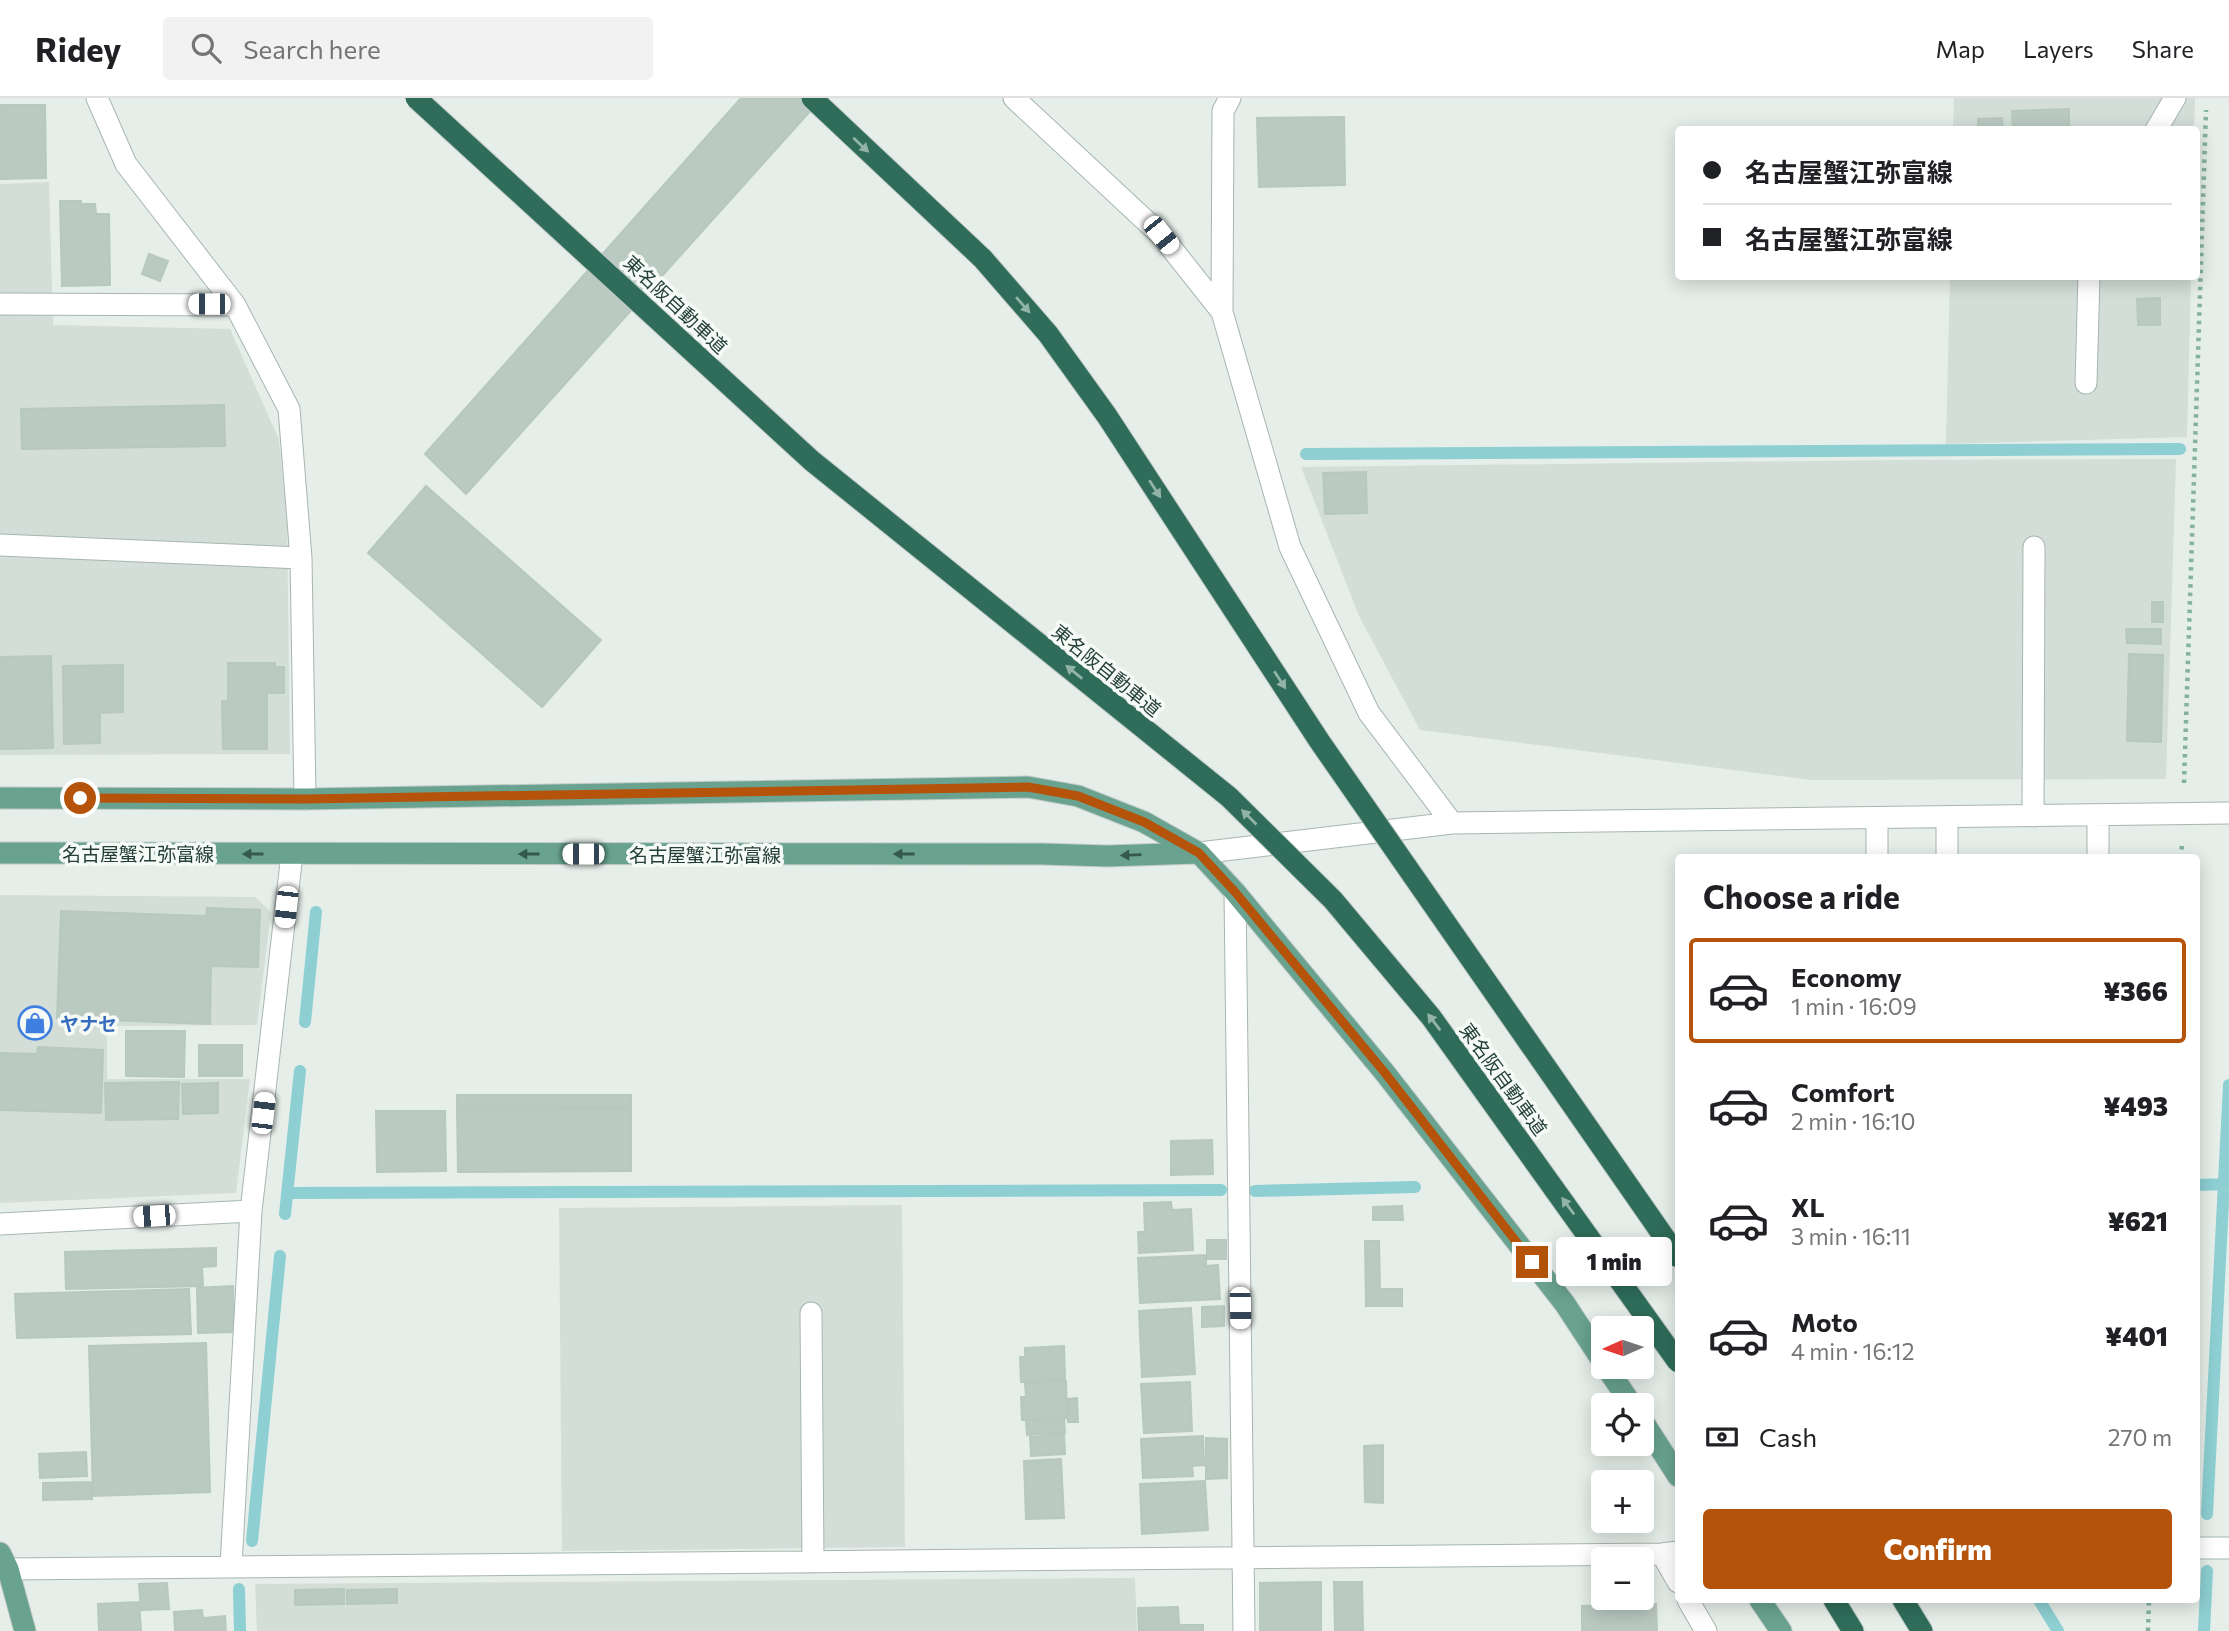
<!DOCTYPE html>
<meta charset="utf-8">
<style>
body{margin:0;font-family:Commissioner,"Noto Sans JP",sans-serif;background:#f2f2f2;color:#202124;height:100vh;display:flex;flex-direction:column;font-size:26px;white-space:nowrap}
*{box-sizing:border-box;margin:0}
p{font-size:23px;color:#757577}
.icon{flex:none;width:38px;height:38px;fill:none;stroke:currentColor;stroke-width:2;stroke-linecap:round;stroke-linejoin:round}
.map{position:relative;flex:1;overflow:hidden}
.panel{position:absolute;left:1675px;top:756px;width:525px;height:749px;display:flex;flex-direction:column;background:#fff;border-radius:7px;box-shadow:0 4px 18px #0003}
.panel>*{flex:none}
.hud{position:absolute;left:1675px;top:28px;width:525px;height:154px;border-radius:7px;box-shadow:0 4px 18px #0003;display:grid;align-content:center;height:154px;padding:0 28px;background:#fff}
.needle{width:46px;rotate:267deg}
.controls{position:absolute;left:1591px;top:1218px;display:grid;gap:14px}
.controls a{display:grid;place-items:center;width:63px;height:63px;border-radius:7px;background:#fff;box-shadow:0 4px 18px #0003;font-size:35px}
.end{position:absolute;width:32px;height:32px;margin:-16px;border:9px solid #b45309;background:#fff;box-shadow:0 0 0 4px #fff}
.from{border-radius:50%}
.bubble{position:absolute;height:49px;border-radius:7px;background:#fff;box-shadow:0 4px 18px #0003;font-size:23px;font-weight:800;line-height:49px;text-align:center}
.car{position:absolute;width:21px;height:42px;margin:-21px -10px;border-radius:9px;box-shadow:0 0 5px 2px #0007;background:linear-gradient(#fff 24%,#345 0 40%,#fff 0 76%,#345 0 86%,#fff 0)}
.hud b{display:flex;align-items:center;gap:24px;height:66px;font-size:26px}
.hud b+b{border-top:2px solid #e0e0e0}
.hud i{width:18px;height:18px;background:#202124}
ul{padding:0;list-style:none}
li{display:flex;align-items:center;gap:21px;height:105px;margin:0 14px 10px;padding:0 14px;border:4px solid transparent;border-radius:7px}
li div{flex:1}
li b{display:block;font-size:26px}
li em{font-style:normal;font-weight:800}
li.active{border-color:#b45309}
li>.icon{width:63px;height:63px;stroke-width:1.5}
h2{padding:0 28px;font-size:32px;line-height:84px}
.pay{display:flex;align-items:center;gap:18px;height:77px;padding:0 28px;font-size:26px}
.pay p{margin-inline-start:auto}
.action{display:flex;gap:14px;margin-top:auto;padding:14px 28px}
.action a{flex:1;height:80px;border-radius:7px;background:#b45309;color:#fff;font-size:28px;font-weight:800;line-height:80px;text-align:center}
header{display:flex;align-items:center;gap:42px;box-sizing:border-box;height:98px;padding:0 35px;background:#fff;border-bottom:2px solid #e0e0e0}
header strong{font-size:33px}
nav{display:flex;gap:38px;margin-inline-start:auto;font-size:24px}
.search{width:490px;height:63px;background:#f2f2f2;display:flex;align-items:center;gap:18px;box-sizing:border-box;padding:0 24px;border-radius:7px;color:#757577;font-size:26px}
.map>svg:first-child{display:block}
.built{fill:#d3ded8}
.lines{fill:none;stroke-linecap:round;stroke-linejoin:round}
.stream{stroke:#8dcfd2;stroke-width:12}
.building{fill:#bac9c2;stroke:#b7c8bf;stroke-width:2}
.minor-casing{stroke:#a7b6b0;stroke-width:23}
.major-casing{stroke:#c2cac7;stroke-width:23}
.highway-casing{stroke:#c2cac7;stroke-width:23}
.path{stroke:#85b29f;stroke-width:4.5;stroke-dasharray:3.5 5;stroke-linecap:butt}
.minor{stroke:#fff;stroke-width:21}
.major{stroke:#69a38f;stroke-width:21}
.highway{stroke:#2f6d5a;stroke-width:21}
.highway-bridge-casing{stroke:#c2cac7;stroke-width:23;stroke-linecap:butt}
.highway-bridge{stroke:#2f6d5a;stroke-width:21}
.oneway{fill:#92b4a8}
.oneway2{fill:#35594c}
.route{stroke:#b45309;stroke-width:9}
.labels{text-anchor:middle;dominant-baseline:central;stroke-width:7;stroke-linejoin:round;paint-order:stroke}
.street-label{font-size:19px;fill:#244036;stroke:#f6faf7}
.shop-label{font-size:19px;font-weight:bold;fill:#366cbe;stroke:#f6faf7;text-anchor:start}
</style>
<header>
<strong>Ridey</strong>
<div class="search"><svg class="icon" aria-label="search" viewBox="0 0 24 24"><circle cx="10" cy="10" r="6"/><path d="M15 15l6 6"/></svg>Search here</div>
<nav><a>Map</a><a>Layers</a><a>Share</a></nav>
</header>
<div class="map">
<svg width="2229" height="1533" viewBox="0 0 2229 1533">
<rect width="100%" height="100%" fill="#e5eee9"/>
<path class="built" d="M 1954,0 L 2195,0 L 2194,31 L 1953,32 Z
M 49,84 L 53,227 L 230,231 L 279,342 L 287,421 L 290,656 L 0,657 L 0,86 Z
M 1950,179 L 2191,179 L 2187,339 L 1946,346 Z
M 2176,361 L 2166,681 L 1812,682 L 1420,632 L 1359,518 L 1301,369 L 1897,362 Z
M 2166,756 L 2166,760 L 1843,758 Z
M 0,797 L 255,799 L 271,814 L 257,927 L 107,928 L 107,981 L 250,981 L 236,1095 L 0,1105 Z
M 902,1107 L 905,1449 L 562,1453 L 559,1110 Z
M 1135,1480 L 1137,1533 L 257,1533 L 255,1486 Z"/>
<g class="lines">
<path class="stream" d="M 1306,356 L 2180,351
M 305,924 L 316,814
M 2196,1087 L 2229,1086
M 1255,1093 L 1415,1089
M 287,1095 L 1221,1092
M 285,1116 L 300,973
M 2207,1416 L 2229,987
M 252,1443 L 280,1158
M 239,1491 L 240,1533
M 2039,1502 L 2058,1533
M 2204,1533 L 2207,1473"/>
</g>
<path class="building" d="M 741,0 L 822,0 L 466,396 L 425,356 Z
M 0,7 L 45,7 L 46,80 L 0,81 Z
M 2069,11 L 2069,32 L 2013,32 L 2012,13 Z
M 1344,19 L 1345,87 L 1259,89 L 1257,20 Z
M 2002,20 L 2003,32 L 1978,32 L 1978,21 Z
M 60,103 L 81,103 L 81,106 L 95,106 L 96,116 L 109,116 L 110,187 L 62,188 Z
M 149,156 L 168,163 L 160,183 L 142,176 Z
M 2160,200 L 2160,227 L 2138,227 L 2137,201 Z
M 224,307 L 225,348 L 22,351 L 21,311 Z
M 1366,374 L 1367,415 L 1325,416 L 1323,375 Z
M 426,388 L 601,542 L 542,609 L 368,455 Z
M 2152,504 L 2163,504 L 2163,524 L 2152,524 Z
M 2126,531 L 2161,531 L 2161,546 L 2127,545 Z
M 2129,556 L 2163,557 L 2161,644 L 2127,643 Z
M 51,558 L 53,650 L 0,651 L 0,559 Z
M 228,565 L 275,565 L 275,569 L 284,569 L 284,595 L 267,595 L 267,651 L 223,651 L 222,603 L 228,603 Z
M 123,567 L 123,614 L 100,615 L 100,645 L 64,646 L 63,568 Z
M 207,810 L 260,812 L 258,869 L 211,868 L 210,926 L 57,920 L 61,813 L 206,818 Z
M 126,933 L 185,933 L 184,979 L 126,978 Z
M 199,947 L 242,947 L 242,978 L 199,978 Z
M 38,949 L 103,952 L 101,1015 L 0,1012 L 0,955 L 37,956 Z
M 179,984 L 178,1021 L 106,1022 L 105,985 Z
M 218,985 L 218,1015 L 183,1016 L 182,986 Z
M 457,997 L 631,997 L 631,1010 L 457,1011 Z
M 631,1010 L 631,1073 L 458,1074 L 457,1011 Z
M 376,1013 L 445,1013 L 446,1073 L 377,1074 Z
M 1212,1042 L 1213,1076 L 1171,1077 L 1171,1043 Z
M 1171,1104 L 1172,1112 L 1191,1111 L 1193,1152 L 1139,1155 L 1138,1134 L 1145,1134 L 1144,1105 Z
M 1402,1108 L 1403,1122 L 1373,1122 L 1373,1109 Z
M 1207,1142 L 1226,1142 L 1226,1161 L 1207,1161 Z
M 1365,1143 L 1379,1143 L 1380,1191 L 1402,1191 L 1402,1208 L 1366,1208 Z
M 216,1150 L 216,1168 L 202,1169 L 203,1188 L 66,1191 L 65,1154 Z
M 1206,1157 L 1206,1168 L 1218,1167 L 1220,1201 L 1140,1205 L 1138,1160 Z
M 233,1188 L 234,1234 L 198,1235 L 197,1190 Z
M 189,1191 L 191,1236 L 17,1240 L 15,1196 Z
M 1224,1208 L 1224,1228 L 1202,1229 L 1202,1209 Z
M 1191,1210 L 1195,1276 L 1142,1279 L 1139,1213 Z
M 206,1245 L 210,1394 L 93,1398 L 89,1248 Z
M 1064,1248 L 1065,1281 L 1021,1284 L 1020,1259 L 1025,1259 L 1025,1250 Z
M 1066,1283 L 1067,1320 L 1022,1322 L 1021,1299 L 1026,1299 L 1025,1285 Z
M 1190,1284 L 1192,1333 L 1144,1335 L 1141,1286 Z
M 1077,1300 L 1078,1324 L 1068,1324 L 1068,1301 Z
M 1064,1321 L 1065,1335 L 1027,1337 L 1026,1322 Z
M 1064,1337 L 1065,1356 L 1031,1358 L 1030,1339 Z
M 1203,1338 L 1204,1367 L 1192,1368 L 1193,1378 L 1143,1380 L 1141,1341 Z
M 1206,1340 L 1227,1341 L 1227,1380 L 1206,1381 Z
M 1383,1347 L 1383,1405 L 1365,1404 L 1364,1348 Z
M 86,1354 L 87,1378 L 40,1380 L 39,1356 Z
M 1061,1361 L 1064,1420 L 1026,1421 L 1024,1363 Z
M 1205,1383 L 1208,1432 L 1142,1436 L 1140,1386 Z
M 91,1384 L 92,1401 L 43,1402 L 43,1385 Z
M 1321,1484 L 1321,1533 L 1260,1533 L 1260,1485 Z
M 1334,1484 L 1362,1484 L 1363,1533 L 1335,1533 Z
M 167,1485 L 169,1511 L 141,1512 L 139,1486 Z
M 344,1491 L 344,1506 L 295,1507 L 295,1492 Z
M 397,1491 L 397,1505 L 347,1506 L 347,1492 Z
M 139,1504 L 141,1533 L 99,1533 L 98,1506 Z
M 1656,1506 L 1657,1533 L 1582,1533 L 1582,1508 Z
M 1178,1509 L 1179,1527 L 1203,1527 L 1203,1533 L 1139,1533 L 1138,1510 Z
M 202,1512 L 203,1520 L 225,1518 L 226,1533 L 175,1533 L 174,1514 Z"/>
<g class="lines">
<defs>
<path id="minor" d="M 97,0 L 126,66 L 235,207 L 289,311 L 301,460 L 305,701
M 1014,0 L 1161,137 L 1222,214
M 1230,0 L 1223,13 L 1222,214 L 1290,449 L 1369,615 L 1452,725
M 2156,32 L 2175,0
M 0,206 L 235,207
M 2086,285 L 2089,178
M 0,447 L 301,460
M 2098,717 L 2098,760
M 2033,718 L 2034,449
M 1947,719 L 1947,760
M 1877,720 L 1877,760
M 1199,755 L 1452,725 L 2229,715
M 1235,794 L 1244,1533
M 0,1126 L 251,1113
M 811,1215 L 813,1464
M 2196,1450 L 2229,1450
M 1662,1456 L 1678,1484
M 231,1468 L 251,1113 L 292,756
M 8,1471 L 1662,1456 L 1678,1454
M 1688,1502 L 1706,1533"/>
<path id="major" d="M 0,700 L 305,701 L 1028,689 L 1078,698 L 1144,724 L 1199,755 L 1235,794 L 1385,975 L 1565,1206 L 1603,1264
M 0,755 L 1041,756 L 1108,758 L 1197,755
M 1606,1269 L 1632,1307
M 1642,1322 L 1678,1378
M 0,1455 L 8,1471 L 25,1533
M 1760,1502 L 1781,1533"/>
<path id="highway" d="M 1834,1502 L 1853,1533
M 1903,1502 L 1922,1533"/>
</defs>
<use href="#minor" class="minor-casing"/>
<use href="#major" class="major-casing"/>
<use href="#highway" class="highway-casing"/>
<path class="path" d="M 2184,685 L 2206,12
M 2181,760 L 2182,746
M 2148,1533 L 2149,1502"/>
<use href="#minor" class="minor"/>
<use href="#major" class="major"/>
<use href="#highway" class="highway"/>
<defs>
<path id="highway-bridge" d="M 416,0 L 812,363 L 1229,699 L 1333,802 L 1431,919 L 1678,1264
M 812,0 L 983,161 L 1048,236 L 1107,318 L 1320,644 L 1678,1159"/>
</defs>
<use href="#highway-bridge" class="highway-bridge-casing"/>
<use href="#highway-bridge" class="highway-bridge"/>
</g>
<defs><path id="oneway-solid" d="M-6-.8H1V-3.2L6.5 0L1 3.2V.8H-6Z" transform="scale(1.75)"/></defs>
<g class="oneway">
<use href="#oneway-solid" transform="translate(861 47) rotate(43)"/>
<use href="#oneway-solid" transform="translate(1023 207) rotate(49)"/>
<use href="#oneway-solid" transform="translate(1155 391) rotate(57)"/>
<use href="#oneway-solid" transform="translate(1074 574) rotate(-141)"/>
<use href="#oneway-solid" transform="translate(1280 582) rotate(57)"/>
<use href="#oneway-solid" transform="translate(1249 719) rotate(-135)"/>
<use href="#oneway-solid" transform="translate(1434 924) rotate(-127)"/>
<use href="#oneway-solid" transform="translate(1568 1108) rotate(-126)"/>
</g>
<g class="oneway2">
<use href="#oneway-solid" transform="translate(253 756) rotate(-180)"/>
<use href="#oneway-solid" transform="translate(529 756) rotate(180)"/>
<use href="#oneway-solid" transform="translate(904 756) rotate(180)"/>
<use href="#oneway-solid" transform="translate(1131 757) rotate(178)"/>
</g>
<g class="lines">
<path class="route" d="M 80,700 L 305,701 L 1028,689 L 1078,698 L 1144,724 L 1199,755 L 1235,794 L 1385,975 L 1532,1164"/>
</g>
<defs>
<symbol id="shop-ring" viewBox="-11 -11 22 22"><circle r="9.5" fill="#f6faf7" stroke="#3f7fe0" stroke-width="1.5"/><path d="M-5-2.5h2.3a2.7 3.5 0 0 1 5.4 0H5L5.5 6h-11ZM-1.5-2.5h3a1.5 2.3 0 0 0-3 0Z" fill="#3f7fe0"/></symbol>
</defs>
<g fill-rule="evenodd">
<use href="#shop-ring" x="16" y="906" width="38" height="38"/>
</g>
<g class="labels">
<g class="street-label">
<text transform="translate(676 206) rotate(43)">東名阪自動車道</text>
<text transform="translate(1107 572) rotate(39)">東名阪自動車道</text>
<text x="138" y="755">名古屋蟹江弥富線</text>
<text x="705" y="756">名古屋蟹江弥富線</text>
<text transform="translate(1504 981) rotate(54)">東名阪自動車道</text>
</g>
<g class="shop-label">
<text x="60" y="925">ヤナセ</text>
</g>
</g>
</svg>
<div class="controls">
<a><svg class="needle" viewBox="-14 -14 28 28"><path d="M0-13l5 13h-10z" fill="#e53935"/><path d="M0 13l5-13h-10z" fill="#757577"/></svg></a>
<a><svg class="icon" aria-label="locate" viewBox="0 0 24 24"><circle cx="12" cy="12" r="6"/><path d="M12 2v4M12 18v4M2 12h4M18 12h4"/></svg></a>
<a>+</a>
<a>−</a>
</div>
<i class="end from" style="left:80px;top:700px"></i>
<i class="end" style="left:1532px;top:1164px"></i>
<div class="bubble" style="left:1556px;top:1139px;width:116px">1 min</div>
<i class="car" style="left:1161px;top:137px;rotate:141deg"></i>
<i class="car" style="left:209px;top:206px;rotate:270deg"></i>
<i class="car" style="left:583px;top:756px;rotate:270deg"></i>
<i class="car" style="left:286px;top:809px;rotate:186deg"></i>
<i class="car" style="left:263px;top:1015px;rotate:7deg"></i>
<i class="car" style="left:154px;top:1118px;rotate:267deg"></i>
<i class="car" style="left:1240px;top:1210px;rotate:179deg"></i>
<div class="hud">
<b><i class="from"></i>名古屋蟹江弥富線</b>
<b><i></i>名古屋蟹江弥富線</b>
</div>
<section class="panel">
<h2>Choose a ride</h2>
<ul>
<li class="active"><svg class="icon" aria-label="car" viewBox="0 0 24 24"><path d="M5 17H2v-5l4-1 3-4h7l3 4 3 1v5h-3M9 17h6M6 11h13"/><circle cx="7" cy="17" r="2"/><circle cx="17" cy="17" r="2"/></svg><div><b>Economy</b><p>1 min · 16:09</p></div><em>¥366</em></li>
<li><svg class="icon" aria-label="car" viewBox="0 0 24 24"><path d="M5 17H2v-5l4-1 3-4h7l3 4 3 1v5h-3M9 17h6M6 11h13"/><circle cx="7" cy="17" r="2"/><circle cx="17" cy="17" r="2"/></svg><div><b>Comfort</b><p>2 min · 16:10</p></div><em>¥493</em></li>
<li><svg class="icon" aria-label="car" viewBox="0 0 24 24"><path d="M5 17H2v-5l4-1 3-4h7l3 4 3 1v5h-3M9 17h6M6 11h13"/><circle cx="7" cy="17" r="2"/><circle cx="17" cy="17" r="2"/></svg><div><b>XL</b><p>3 min · 16:11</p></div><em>¥621</em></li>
<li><svg class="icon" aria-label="car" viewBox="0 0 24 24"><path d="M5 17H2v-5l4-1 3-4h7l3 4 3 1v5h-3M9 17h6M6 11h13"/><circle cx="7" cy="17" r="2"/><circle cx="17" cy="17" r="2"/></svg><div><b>Moto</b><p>4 min · 16:12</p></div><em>¥401</em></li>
</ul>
<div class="pay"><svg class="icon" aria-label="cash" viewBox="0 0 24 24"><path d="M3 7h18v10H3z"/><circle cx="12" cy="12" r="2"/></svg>Cash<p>270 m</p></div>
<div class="action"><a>Confirm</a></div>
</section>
</div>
